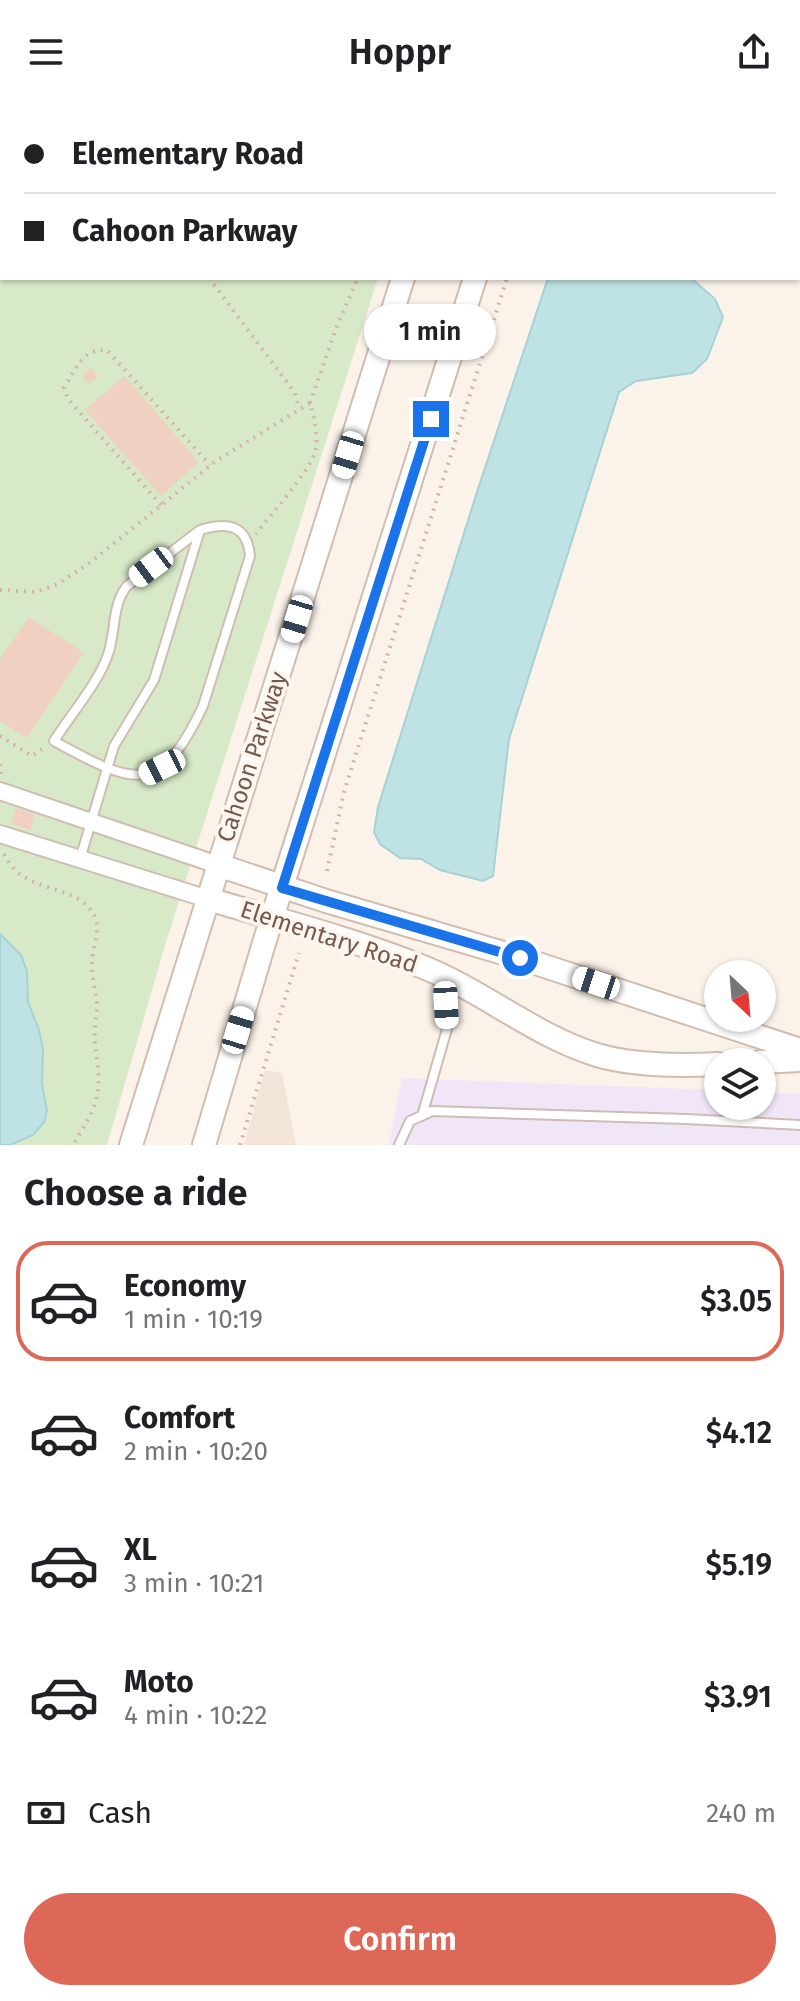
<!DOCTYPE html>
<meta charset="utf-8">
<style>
body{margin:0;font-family:"Fira Sans",sans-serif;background:#f6f6f6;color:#202124;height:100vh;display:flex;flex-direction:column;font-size:30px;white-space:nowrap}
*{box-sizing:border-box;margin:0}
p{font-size:26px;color:#757577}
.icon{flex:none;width:44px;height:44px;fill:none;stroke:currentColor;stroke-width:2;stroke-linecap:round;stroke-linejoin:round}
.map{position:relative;height:1041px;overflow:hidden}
.details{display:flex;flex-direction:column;background:#fff;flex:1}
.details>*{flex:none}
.banner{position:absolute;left:0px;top:0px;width:800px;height:176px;box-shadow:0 2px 6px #0004;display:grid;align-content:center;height:176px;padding:0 24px;background:#fff}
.needle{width:52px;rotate:154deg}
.buttons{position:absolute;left:704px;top:856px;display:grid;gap:16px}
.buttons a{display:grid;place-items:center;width:72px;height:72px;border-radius:50%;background:#fff;box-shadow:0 2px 6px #0004;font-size:40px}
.end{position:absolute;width:36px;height:36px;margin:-18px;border:10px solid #1a73e8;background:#fff;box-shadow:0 0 0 4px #fff}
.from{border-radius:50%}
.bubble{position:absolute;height:56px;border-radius:28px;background:#fff;box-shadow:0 2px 6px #0004;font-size:26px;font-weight:600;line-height:56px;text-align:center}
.car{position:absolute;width:24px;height:48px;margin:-24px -12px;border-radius:10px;box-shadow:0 0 6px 2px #0007;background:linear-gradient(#fff 24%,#345 0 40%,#fff 0 76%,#345 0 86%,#fff 0)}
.banner b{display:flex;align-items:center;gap:28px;height:76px;font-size:30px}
.banner b+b{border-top:2px solid #e0e0e0}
.banner i{width:20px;height:20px;background:#202124}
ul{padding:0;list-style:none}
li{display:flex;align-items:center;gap:24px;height:120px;margin:0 16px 12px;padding:0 8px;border:4px solid transparent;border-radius:32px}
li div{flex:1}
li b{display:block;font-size:30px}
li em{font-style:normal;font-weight:600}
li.active{border-color:#dd6857}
li>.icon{width:72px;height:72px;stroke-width:1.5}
h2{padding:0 24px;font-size:36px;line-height:96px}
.pay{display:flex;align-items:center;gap:20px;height:88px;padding:0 24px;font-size:30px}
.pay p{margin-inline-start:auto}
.primary-button{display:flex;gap:16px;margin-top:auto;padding:16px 24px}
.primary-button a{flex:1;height:92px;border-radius:48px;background:#dd6857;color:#fff;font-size:32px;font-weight:600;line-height:92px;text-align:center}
header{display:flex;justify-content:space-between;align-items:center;height:104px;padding:0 24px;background:#fff;font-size:36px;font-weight:600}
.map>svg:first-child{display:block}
.residential{fill:#f3e4d8}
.education{fill:#f0e6f8}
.green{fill:#d8e9c8}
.water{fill:#bfe2e4;stroke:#a6d2d5;stroke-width:2}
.building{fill:#efd0c3}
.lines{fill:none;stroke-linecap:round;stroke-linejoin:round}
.lane-casing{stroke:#cfbcb2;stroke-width:12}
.street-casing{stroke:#cfbcb2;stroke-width:20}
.secondary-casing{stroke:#d2bcb0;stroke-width:26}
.path{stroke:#d4b3a6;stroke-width:4;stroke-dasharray:2 6;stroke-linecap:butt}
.lane{stroke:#fff;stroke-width:8}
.street{stroke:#fff;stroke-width:16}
.secondary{stroke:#fff;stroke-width:22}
.route{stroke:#1a73e8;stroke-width:10}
.labels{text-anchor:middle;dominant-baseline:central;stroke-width:8;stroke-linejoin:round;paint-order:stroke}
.street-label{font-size:24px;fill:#75584e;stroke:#fef7f0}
</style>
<header><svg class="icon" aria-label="menu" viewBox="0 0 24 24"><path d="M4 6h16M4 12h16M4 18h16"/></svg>Hoppr<svg class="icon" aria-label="share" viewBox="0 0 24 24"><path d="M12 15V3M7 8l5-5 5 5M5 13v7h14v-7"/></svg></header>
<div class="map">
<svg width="800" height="1041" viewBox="0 0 800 1041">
<rect width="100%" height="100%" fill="#fbf3ea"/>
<path class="residential" d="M 265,966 L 282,969 L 296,1041 L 244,1041 Z"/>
<path class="education" d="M 402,974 L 718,986 L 718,1002 L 762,1002 L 762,988 L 800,990 L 800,1041 L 389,1041 Z"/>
<path class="green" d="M 0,0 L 440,0 L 2,2 L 2,174 L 378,174 L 166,838 L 107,1041 L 0,1041 Z"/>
<path class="water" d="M 548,174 L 691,174 L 715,195 L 723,213 L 707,255 L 692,269 L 636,277 L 619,288 L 509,635 L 493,772 L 483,777 L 440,766 L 421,755 L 400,754 L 380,740 L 374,728 L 378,703 L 476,391 Z
M 0,830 L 21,851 L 27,867 L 28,898 L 39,926 L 43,945 L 42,980 L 47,1007 L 44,1018 L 33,1031 L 10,1041 L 0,1041 Z"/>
<path class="building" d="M 91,264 L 98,272 L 89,280 L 82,272 Z
M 124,272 L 199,358 L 161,392 L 85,306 Z
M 29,513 L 84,549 L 27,634 L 0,617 L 0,555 Z
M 16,704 L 35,710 L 30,726 L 11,720 Z"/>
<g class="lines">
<defs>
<path id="lane" d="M 80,755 L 114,642 L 154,576 L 200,426 L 127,482 C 112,501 116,524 109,547 C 101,576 71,610 54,637 C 133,680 159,695 203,602 L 250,452 C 247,420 227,418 200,426
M 422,1012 L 447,925 L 446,901 L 440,875
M 399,1041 L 410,1017 L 432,1007 L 686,1015 L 800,1021"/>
<path id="street" d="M 0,687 L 218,761
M 0,730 L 208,795"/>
<path id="secondary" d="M 465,2 L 466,0
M 538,2 L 539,0
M 218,761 L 326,797 L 520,854 L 800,946
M 208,795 C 279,816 353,835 423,863 C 483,887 535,932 597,951 C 634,962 679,962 718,960
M 760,958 L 800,956
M 131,1041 L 403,174
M 204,1041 L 264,839 L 475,174"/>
</defs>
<use href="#lane" class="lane-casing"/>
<use href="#street" class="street-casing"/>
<use href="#secondary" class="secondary-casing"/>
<path class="path" d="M 121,2 L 122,0
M 387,2 L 388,0
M 572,2 L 573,0
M 209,174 L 295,289 L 299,305
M 310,299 L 337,222 L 358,174
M 161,401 L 68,295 L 64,284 C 77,264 81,245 107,246 L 210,361
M 0,486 L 36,488 L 58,480 L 92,457 L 216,357 L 310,299 C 314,314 319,333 315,348 C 308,370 271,410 256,430
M 0,632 L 32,652 L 45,643
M 0,660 L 1,673
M 4,750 C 24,792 72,777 93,809 C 102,823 93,843 92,857 C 91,872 96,886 97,900 C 97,912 94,924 95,937 C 96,955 101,973 97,992 C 94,1009 82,1025 73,1041
M 327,767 L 344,688 L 507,174
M 240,1041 L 299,849"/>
<use href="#lane" class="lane"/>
<use href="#street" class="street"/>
<use href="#secondary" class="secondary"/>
</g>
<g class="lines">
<path class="route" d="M 431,315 L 282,784 L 520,854"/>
</g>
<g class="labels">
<g class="street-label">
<text transform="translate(252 653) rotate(-72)">Cahoon Parkway</text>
<text transform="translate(329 833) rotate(18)">Elementary Road</text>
</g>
</g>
</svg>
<div class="buttons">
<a><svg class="needle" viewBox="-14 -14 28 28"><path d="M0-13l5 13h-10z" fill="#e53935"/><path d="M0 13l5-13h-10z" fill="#757577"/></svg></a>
<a><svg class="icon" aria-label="layers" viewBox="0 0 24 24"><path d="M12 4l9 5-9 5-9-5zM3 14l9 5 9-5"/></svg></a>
</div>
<i class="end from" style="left:520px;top:854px"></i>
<i class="end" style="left:431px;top:315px"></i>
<div class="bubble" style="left:364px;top:200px;width:132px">1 min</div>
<i class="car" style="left:348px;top:351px;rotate:197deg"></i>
<i class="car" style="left:151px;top:463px;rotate:233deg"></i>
<i class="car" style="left:297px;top:515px;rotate:197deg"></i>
<i class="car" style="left:162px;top:663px;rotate:244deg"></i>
<i class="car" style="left:596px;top:879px;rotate:288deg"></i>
<i class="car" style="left:446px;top:901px;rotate:177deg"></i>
<i class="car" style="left:238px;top:926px;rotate:17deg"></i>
<div class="banner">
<b><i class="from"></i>Elementary Road</b>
<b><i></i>Cahoon Parkway</b>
</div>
</div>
<section class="details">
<h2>Choose a ride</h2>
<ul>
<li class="active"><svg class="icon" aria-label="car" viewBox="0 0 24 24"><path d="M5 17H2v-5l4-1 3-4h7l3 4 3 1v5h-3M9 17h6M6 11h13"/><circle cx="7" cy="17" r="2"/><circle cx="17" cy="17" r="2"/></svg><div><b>Economy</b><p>1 min · 10:19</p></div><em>$3.05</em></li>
<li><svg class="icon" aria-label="car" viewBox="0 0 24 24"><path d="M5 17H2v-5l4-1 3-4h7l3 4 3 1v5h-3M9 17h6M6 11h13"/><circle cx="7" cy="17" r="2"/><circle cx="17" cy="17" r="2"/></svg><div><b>Comfort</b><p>2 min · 10:20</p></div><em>$4.12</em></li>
<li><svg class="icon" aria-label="car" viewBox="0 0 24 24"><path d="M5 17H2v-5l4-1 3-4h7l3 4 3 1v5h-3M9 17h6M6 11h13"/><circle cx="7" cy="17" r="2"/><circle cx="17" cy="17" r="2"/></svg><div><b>XL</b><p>3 min · 10:21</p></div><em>$5.19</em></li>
<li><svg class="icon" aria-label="car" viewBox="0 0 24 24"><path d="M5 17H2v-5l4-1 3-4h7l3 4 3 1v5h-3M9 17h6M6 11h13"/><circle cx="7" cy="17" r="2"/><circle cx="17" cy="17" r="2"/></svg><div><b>Moto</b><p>4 min · 10:22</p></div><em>$3.91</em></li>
</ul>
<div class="pay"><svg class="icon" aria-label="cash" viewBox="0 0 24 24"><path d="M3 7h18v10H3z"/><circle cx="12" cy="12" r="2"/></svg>Cash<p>240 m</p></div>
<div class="primary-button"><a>Confirm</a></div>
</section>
